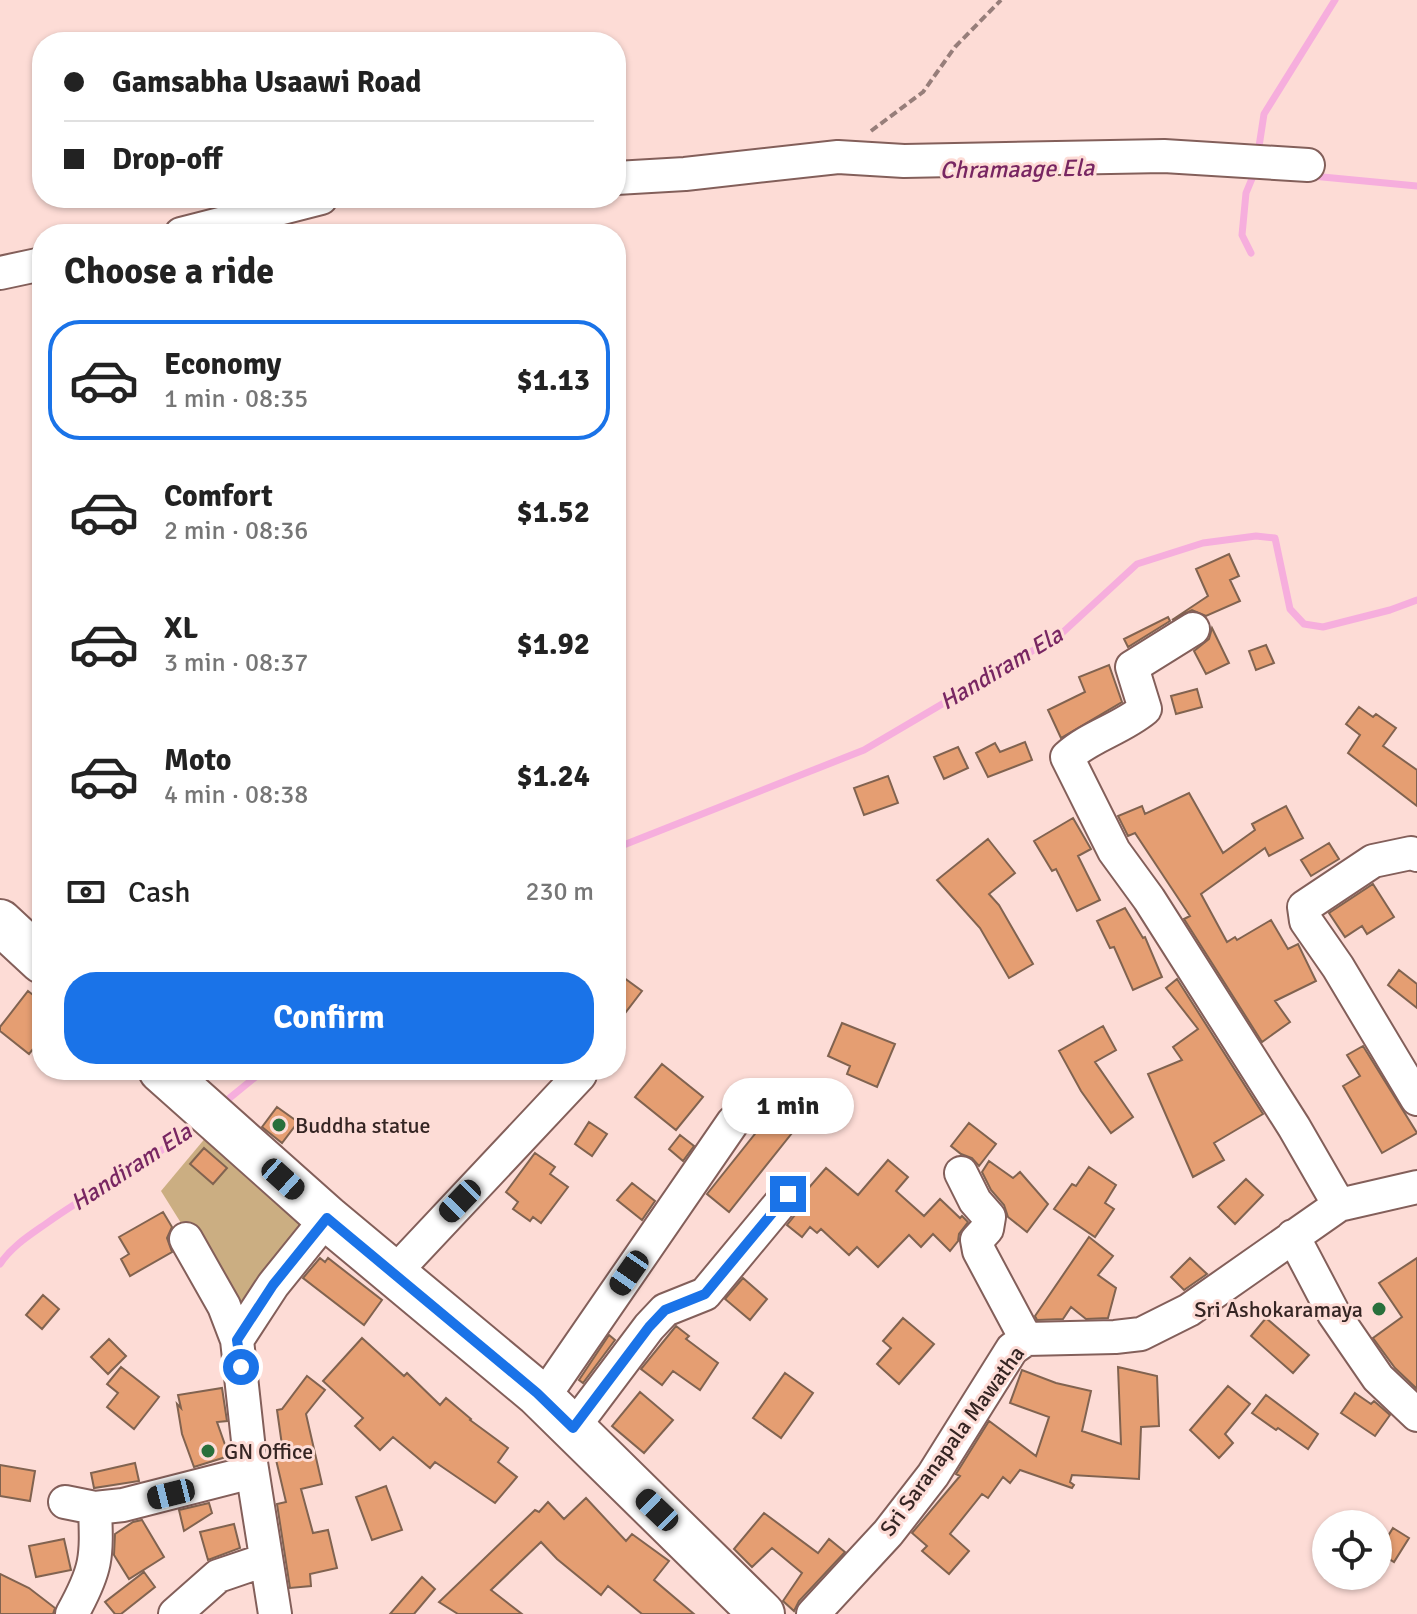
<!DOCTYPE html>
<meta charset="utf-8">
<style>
body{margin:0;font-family:Signika,sans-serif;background:#f6f6f6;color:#222;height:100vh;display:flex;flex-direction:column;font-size:30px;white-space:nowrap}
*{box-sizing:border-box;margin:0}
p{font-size:26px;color:#767676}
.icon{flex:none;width:44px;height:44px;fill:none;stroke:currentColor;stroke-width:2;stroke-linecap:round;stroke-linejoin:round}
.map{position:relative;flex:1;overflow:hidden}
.drawer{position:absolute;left:32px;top:224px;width:594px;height:856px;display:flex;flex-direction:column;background:#fff;border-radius:32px;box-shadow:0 2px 6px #0004}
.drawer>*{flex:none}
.hud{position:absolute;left:32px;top:32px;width:594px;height:176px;border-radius:32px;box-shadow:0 2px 6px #0004;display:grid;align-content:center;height:176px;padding:0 32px;background:#fff}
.controls{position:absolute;left:1312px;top:1510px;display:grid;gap:16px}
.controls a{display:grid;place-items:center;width:80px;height:80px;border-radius:50%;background:#fff;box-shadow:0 2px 6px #0004;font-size:40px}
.end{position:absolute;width:36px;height:36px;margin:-18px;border:10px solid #1a73e8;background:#fff;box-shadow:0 0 0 4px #fff}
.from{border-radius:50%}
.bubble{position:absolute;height:56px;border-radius:28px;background:#fff;box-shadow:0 2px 6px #0004;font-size:26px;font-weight:700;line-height:56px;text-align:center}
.car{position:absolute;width:24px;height:48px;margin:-24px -12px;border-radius:10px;box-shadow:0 0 6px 2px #0007;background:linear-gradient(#222 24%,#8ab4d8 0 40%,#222 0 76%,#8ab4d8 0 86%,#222 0)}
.hud b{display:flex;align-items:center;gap:28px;height:76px;font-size:30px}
.hud b+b{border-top:2px solid #e0e0e0}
.hud i{width:20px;height:20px;background:#222}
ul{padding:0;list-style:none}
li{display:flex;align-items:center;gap:24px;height:120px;margin:0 16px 12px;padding:0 16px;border:4px solid transparent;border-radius:32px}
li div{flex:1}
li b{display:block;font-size:30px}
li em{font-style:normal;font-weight:700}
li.current{border-color:#1a73e8}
li>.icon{width:72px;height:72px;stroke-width:1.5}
h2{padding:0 32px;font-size:36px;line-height:96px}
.pay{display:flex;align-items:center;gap:20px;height:88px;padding:0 32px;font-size:30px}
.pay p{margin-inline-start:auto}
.cta{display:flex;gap:16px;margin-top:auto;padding:16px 32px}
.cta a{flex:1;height:92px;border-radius:32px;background:#1a73e8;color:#fff;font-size:32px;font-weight:700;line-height:92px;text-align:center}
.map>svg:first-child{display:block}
.green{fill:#cbae82}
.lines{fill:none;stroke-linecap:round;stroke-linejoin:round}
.stream{stroke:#f6aedd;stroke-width:7}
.building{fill:#e59e72;stroke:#816350;stroke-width:2}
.minor-casing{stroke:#835f5a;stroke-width:36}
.highway-casing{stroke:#835f5a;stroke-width:48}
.path{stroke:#977e7a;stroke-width:4;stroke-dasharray:8 4;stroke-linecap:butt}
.minor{stroke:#fff;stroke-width:32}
.highway{stroke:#fff;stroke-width:44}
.route{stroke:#1a73e8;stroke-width:10}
.poi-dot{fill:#29703c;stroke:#fddcd6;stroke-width:3}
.labels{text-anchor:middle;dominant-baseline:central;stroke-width:6;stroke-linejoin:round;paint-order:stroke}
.poi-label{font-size:22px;fill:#352523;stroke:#fddcd6;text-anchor:start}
.street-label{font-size:22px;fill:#352523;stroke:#fddcd6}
.water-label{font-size:24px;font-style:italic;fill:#782662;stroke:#fddcd6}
</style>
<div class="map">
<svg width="1417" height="1614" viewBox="0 0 1417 1614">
<rect width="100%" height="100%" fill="#fddcd6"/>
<path class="green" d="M 207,1136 L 310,1220 L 236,1311 L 161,1191 Z"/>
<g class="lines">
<path class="stream" d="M 1258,153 L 1264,114 L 1335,0
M 1312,176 L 1417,186
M 329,205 L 414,198
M 1251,253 L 1242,235 L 1246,193 L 1256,169
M 616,848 L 864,750 L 1061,634 L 1137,564 L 1203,543 L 1256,536 L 1275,538 L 1290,609 L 1304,624 L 1323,627 L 1390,610 L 1417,600
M 221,1105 L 264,1070
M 0,1264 C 12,1246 30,1235 47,1223 C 97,1187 152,1161 199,1123"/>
</g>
<path class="building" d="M 1229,554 L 1239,576 L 1230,580 L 1240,601 L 1206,616 L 1192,610 L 1172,620 L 1208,596 L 1196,569 Z
M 1168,617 L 1170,621 L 1128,647 L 1124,639 Z
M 1212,628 L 1229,663 L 1206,674 L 1194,651 L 1209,639 Z
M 1266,645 L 1274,663 L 1256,670 L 1249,651 Z
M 1109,665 L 1122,702 L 1061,738 L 1048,710 L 1085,692 L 1079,677 Z
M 1197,689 L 1202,707 L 1176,714 L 1171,696 Z
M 1359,707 L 1373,717 L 1376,714 L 1396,728 L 1383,746 L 1417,770 L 1417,806 L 1348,753 L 1360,735 L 1346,724 Z
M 1025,742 L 1032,760 L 988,777 L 976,753 L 995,743 L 1000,752 Z
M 958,747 L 968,768 L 944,779 L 934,757 Z
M 888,776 L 898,803 L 864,815 L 854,788 Z
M 1189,793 L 1223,853 L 1255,830 L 1252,824 L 1286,806 L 1303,838 L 1269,856 L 1265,848 L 1201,894 L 1227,942 L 1235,937 L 1237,940 L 1271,920 L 1288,949 L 1298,944 L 1316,981 L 1275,1001 L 1290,1022 L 1262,1042 L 1184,919 L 1190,916 L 1135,833 L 1128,836 L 1118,816 L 1142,806 L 1145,814 Z
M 1073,818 L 1091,849 L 1078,856 L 1100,900 L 1077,911 L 1056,869 L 1052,871 L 1034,841 Z
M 988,839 L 1015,873 L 989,894 L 999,905 L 1033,964 L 1009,978 L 980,928 L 937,880 Z
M 1329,843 L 1339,859 L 1311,876 L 1301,860 Z
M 1373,884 L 1394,917 L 1367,934 L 1362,926 L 1345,937 L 1329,913 Z
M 1125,908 L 1143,938 L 1145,937 L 1162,977 L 1133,990 L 1114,947 L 1110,948 L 1097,921 Z
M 1399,970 L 1417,984 L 1417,1008 L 1388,985 Z
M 616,972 L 642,991 L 616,1025 Z
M 1177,979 L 1263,1114 L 1214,1143 L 1224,1160 L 1193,1177 L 1148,1074 L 1182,1060 L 1173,1047 L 1198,1029 L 1166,988 Z
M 28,991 L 42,1002 L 42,1038 L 29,1054 L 0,1031 L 0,1027 Z
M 842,1023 L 895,1044 L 877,1087 L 847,1074 L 850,1066 L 828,1056 Z
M 1103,1026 L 1116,1050 L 1095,1062 L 1133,1117 L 1111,1133 L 1081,1091 L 1059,1051 Z
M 1363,1046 L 1417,1133 L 1382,1153 L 1343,1086 L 1360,1076 L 1347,1055 Z
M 662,1064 L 703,1097 L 676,1130 L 635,1097 Z
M 768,1091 L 804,1118 L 729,1212 L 707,1194 L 758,1130 L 751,1126 L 750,1115 Z
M 277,1107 L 298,1122 L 282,1143 L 262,1127 Z
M 589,1122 L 607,1134 L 592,1156 L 575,1144 Z
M 969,1123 L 996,1144 L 979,1166 L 972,1158 L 961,1154 L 951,1146 Z
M 680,1135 L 694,1146 L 683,1161 L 669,1149 Z
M 204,1148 L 227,1168 L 213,1184 L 190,1164 Z
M 535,1153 L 555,1167 L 550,1174 L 568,1187 L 541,1223 L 533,1217 L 530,1221 L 513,1209 L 518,1202 L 506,1192 Z
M 888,1160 L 908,1177 L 896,1191 L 924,1216 L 940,1199 L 960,1218 L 962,1216 L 968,1222 L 959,1234 L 958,1241 L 950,1251 L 933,1234 L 921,1247 L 909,1235 L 878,1267 L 857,1247 L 849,1255 L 821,1229 L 817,1233 L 810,1227 L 802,1237 L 787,1225 L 803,1205 L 806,1191 L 826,1168 L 858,1195 Z
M 989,1161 L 1013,1178 L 1020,1172 L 1048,1204 L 1027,1232 L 1008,1217 L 1004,1205 L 991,1190 L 982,1172 Z
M 1089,1167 L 1116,1185 L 1105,1203 L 1114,1209 L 1095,1237 L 1054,1209 L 1072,1184 L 1076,1186 Z
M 1246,1179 L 1263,1195 L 1235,1224 L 1218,1207 Z
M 632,1183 L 655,1201 L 642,1220 L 617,1200 Z
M 163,1212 L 172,1227 L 167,1238 L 172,1252 L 130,1276 L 121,1259 L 129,1254 L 119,1237 Z
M 1089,1237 L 1113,1256 L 1098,1275 L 1116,1288 L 1108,1318 L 1086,1319 L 1071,1307 L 1063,1319 L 1037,1320 L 1035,1316 Z
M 320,1258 L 325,1262 L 328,1258 L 382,1300 L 364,1325 L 303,1278 Z
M 1190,1258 L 1207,1274 L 1184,1290 L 1171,1277 Z
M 1417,1258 L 1417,1389 L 1395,1368 L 1373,1338 L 1402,1317 L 1379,1283 Z
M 743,1278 L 767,1299 L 750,1320 L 725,1299 Z
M 43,1295 L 59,1309 L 42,1329 L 26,1315 Z
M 903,1318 L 934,1344 L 899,1384 L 877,1364 L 891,1348 L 883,1341 Z
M 1266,1318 L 1309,1355 L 1293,1373 L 1251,1336 Z
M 676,1326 L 689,1336 L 686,1339 L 718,1363 L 700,1390 L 673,1371 L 662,1385 L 641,1369 Z
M 609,1335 L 615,1340 L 583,1383 L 579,1380 Z
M 362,1338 L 404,1376 L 407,1373 L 440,1405 L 446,1398 L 471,1419 L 470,1420 L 508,1448 L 498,1462 L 517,1477 L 495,1503 L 435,1462 L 430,1468 L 393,1437 L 380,1450 L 355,1426 L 363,1418 L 323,1381 Z
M 109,1339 L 126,1356 L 108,1374 L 91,1357 Z
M 121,1367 L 159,1397 L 134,1429 L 107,1407 L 118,1393 L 107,1384 Z
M 1118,1367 L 1157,1376 L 1159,1426 L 1141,1427 L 1139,1479 L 1072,1475 L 1070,1482 L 1074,1485 L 1072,1488 L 1020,1470 L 1010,1483 L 1003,1477 L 988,1498 L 982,1494 L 950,1534 L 969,1551 L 949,1574 L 922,1551 L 927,1546 L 912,1533 L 960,1476 L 956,1474 L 989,1421 L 1036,1456 L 1049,1417 L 1010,1403 L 1022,1370 L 1056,1383 L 1091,1391 L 1082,1431 L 1121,1444 Z
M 785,1373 L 813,1393 L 781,1438 L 753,1418 Z
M 307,1376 L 325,1390 L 306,1414 L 322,1484 L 301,1489 L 313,1533 L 328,1530 L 337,1568 L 310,1574 L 311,1586 L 290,1588 L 277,1504 L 286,1502 L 273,1447 L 282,1445 L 277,1410 L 282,1409 Z
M 1228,1386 L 1250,1404 L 1225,1434 L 1233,1443 L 1219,1458 L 1190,1430 Z
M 222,1388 L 227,1421 L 217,1422 L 229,1456 L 194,1467 L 182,1434 L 177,1404 L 181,1408 L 178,1395 Z
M 640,1392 L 673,1420 L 644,1453 L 612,1426 Z
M 1355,1393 L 1371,1404 L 1374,1401 L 1390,1415 L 1375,1436 L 1341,1413 Z
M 1266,1395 L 1318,1434 L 1308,1449 L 1278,1428 L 1276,1430 L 1252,1413 Z
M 135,1463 L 139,1481 L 94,1488 L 91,1473 Z
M 0,1465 L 35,1471 L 30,1501 L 0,1496 Z
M 386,1486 L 402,1530 L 372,1540 L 356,1497 Z
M 586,1498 L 626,1541 L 632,1534 L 669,1561 L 654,1580 L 694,1614 L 642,1614 L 608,1586 L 601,1595 L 557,1559 L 541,1542 L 491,1590 L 522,1614 L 458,1614 L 439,1602 L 535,1510 L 539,1512 L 548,1502 L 564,1519 Z
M 209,1503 L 212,1513 L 184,1531 L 179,1510 Z
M 764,1513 L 818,1553 L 829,1539 L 845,1552 L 799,1601 L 794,1611 L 783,1601 L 802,1573 L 772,1548 L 752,1567 L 734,1549 Z
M 142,1520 L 164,1557 L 129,1579 L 114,1555 L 115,1534 L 133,1522 Z
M 234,1524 L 240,1548 L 208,1560 L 200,1532 Z
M 1393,1528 L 1409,1538 L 1394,1562 L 1378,1552 Z
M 64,1539 L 71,1570 L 36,1577 L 29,1546 Z
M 144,1572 L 155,1587 L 121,1614 L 115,1614 L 105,1602 Z
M 0,1574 L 29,1588 L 55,1608 L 53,1614 L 0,1614 Z
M 422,1577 L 435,1589 L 414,1614 L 390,1614 Z"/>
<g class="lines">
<defs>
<path id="minor" d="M 616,178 L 685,174 L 838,157 L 904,161 L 1164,156 L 1308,165
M 181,234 L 321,198
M 0,273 L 42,264
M 1193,629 L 1132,667 L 1145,709 C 1121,729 1090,736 1067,757 L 1114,851 L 1149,899 L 1294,1127 L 1339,1205
M 1417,855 L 1411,853 L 1373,861 L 1304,907 L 1306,921 L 1338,967 L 1417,1099
M 961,1173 L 975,1201 L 989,1217 L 987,1229 L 977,1240 L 979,1251 L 1026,1339
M 1293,1236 L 1334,1314 L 1378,1378 L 1417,1415
M 186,1239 L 224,1306 L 237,1340
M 395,1272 L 580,1075
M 543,1398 L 733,1122
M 573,1428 L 649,1327 L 665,1310 L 705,1294 L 788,1194
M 65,1502 L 95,1508 L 123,1505 L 252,1472
M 72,1614 C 97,1569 97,1558 95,1508
M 175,1614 L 218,1576 L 265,1560
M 275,1614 L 249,1450 L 237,1340 L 273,1285 L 327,1218
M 813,1614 L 888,1533 L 933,1475 L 1012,1349 L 1026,1339 L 1115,1337 L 1141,1334 L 1189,1310 L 1339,1205 L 1417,1187"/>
<path id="highway" d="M 0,922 L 42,961
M 161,1070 L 327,1218 L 537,1393 L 762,1614"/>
</defs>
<use href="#minor" class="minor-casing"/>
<use href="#highway" class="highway-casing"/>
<path class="path" d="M 871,131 L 923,92 L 955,47 L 1001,0"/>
<use href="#minor" class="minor"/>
<use href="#highway" class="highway"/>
</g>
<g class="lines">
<path class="route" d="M 241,1367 L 237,1340 L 273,1285 L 327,1218 L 537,1393 L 573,1428 L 649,1327 L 665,1310 L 705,1294 L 788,1194"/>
</g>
<g class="poi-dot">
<circle cx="279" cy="1125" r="8"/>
<circle cx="1379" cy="1309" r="8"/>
<circle cx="208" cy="1451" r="8"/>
</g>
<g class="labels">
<g class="poi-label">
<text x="295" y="1125">Buddha statue</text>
<text x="1363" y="1309" text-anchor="end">Sri Ashokaramaya</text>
<text x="224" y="1451">GN Office</text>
</g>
<g class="street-label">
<text transform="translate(952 1441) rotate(-54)">Sri Saranapala Mawatha</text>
</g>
<g class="water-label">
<text transform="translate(1017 169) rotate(-1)">Chramaage Ela</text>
<text transform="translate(1001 668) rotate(-31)">Handiram Ela</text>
<text transform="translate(131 1167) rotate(-33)">Handiram Ela</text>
</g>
</g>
</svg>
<div class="controls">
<a><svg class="icon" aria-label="locate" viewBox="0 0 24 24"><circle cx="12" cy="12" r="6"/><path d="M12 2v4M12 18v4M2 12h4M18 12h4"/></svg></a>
</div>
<i class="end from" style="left:241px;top:1367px"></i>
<i class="end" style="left:788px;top:1194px"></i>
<div class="bubble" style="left:722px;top:1078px;width:132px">1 min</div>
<i class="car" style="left:283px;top:1179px;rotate:132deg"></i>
<i class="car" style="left:460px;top:1201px;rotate:224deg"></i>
<i class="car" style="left:629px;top:1273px;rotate:215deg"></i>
<i class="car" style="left:171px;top:1494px;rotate:256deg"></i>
<i class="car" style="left:657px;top:1510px;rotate:314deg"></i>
<div class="hud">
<b><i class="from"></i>Gamsabha Usaawi Road</b>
<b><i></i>Drop-off</b>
</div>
<section class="drawer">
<h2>Choose a ride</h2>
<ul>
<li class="current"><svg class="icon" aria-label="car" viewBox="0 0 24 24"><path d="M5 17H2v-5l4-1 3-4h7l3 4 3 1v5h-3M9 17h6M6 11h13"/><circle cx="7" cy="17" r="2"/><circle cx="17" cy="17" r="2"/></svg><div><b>Economy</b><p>1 min · 08:35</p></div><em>$1.13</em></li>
<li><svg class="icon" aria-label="car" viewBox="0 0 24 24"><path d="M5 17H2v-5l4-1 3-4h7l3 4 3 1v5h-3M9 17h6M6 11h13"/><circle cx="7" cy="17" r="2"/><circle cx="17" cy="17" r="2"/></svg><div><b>Comfort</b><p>2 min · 08:36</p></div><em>$1.52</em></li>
<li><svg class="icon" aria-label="car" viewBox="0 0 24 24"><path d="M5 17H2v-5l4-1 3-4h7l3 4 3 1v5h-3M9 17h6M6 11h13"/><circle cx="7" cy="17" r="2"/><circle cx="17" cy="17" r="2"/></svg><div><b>XL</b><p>3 min · 08:37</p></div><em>$1.92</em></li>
<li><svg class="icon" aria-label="car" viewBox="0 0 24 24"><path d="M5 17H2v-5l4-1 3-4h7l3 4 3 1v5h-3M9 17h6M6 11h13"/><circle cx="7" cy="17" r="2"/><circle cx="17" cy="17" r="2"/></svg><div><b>Moto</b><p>4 min · 08:38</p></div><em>$1.24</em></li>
</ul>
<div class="pay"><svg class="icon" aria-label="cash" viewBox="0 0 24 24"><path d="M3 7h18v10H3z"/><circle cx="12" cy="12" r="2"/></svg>Cash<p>230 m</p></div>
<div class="cta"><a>Confirm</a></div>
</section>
</div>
